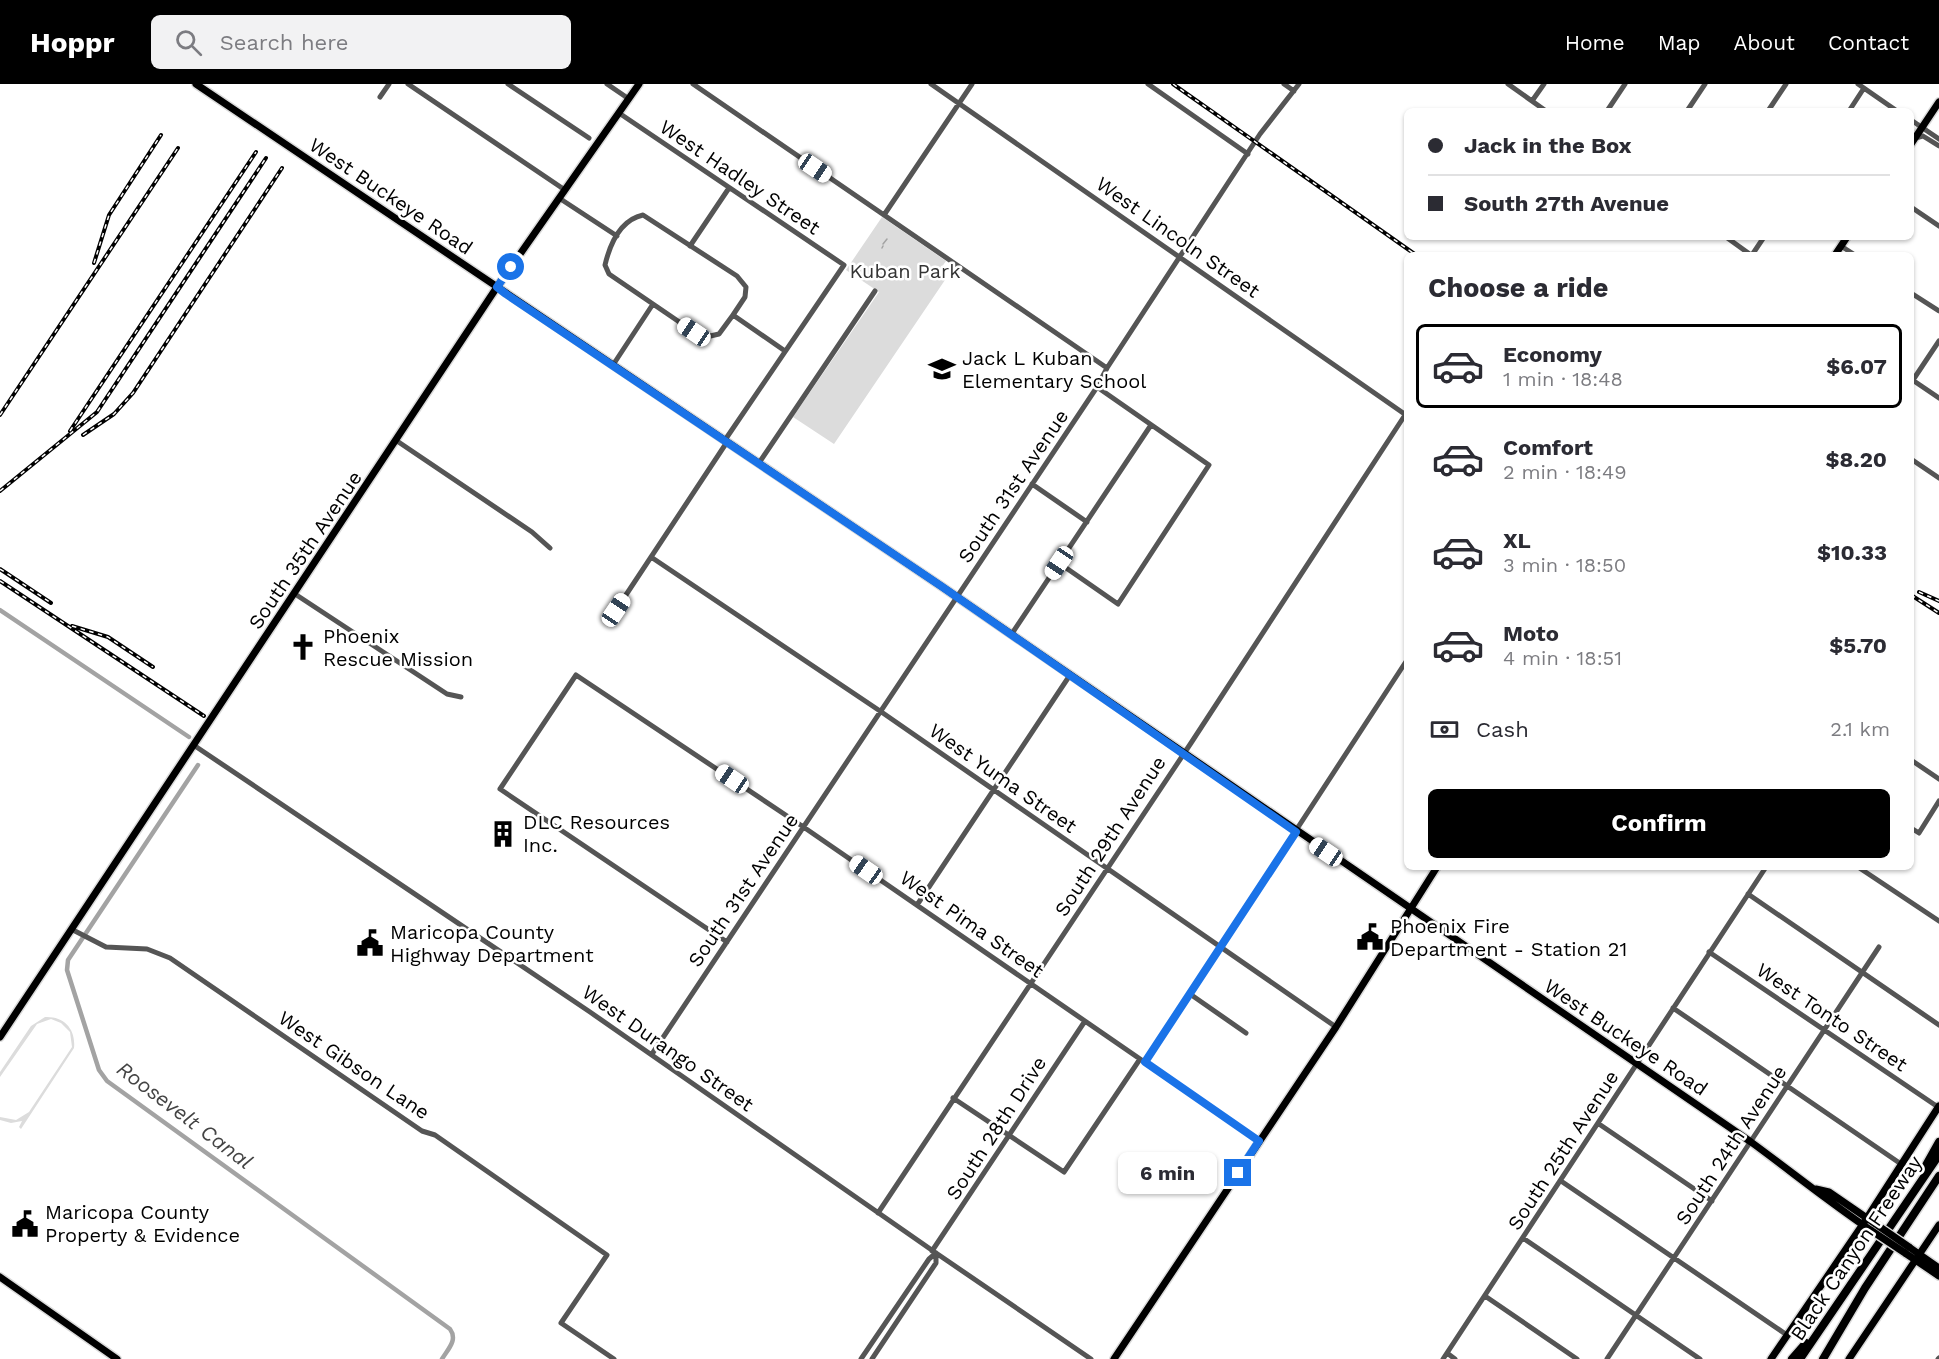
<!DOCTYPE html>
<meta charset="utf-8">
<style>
body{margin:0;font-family:"Work Sans",sans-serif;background:#f2f2f3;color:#2b2b33;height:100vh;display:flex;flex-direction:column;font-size:22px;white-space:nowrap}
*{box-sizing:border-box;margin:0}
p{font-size:20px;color:#7c7c81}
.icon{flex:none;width:33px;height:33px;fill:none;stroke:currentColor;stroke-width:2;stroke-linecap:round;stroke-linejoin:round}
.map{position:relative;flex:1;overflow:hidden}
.panel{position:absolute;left:1404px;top:168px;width:510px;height:618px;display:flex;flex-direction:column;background:#fff;border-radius:9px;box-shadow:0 2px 4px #0004}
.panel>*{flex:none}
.hud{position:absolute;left:1404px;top:24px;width:510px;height:132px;border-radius:9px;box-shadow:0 2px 4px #0004;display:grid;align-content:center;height:132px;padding:0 24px;background:#fff}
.end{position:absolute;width:27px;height:27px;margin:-14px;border:8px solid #1a73e8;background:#fff;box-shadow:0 0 0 3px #fff}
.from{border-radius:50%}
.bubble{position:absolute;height:42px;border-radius:9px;background:#fff;box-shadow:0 2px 4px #0004;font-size:20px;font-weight:700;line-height:42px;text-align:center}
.car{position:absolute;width:18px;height:36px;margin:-18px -9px;border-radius:8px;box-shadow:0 0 4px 2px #0007;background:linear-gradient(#fff 24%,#345 0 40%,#fff 0 76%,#345 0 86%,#fff 0)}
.hud b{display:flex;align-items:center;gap:21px;height:57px;font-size:22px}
.hud b+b{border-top:2px solid #e1e1e2}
.hud i{width:15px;height:15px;background:#2b2b33}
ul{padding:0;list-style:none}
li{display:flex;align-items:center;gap:18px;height:84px;margin:0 12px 9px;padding:0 12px;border:3px solid transparent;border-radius:9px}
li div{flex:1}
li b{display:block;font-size:22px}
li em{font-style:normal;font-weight:700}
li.active{border-color:#000}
li>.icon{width:54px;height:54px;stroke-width:1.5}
h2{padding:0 24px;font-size:27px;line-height:72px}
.pay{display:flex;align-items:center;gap:15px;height:66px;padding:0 24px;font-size:22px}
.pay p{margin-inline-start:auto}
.action{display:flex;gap:12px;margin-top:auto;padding:12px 24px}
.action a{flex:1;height:69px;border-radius:9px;background:#000;color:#fff;font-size:24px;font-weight:700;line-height:69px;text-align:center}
header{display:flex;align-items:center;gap:36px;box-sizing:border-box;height:84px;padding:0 30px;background:#000;color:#fff}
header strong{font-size:28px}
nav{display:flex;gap:33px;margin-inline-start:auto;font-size:21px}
.search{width:420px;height:54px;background:#f2f2f3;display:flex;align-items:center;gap:15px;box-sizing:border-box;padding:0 21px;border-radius:9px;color:#7c7c81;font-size:22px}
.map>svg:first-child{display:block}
.green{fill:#dcdcdc}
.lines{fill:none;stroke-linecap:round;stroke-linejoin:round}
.stream{stroke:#a3a3a3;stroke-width:1.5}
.canal{stroke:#a3a3a3;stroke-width:4.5}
.major-casing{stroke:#dbdbdb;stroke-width:10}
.highway-casing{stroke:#dbdbdb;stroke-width:11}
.minor{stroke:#555;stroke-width:5}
.major{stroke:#000;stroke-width:7}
.highway{stroke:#000;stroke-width:8}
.rail-casing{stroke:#000;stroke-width:4}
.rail{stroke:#fff;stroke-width:1.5;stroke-dasharray:4.5;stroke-linecap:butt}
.major-bridge-casing{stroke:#dbdbdb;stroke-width:10;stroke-linecap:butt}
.major-bridge{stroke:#000;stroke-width:7}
.route{stroke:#1a73e8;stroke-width:8}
.labels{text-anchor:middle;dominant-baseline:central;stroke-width:5;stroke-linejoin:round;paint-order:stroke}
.street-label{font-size:20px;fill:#000;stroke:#fff}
.park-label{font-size:20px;fill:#333;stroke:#fff}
.poi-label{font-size:20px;fill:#000;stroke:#fff;text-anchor:start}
.water-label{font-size:21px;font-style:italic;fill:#444;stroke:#fff}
</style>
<header>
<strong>Hoppr</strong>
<div class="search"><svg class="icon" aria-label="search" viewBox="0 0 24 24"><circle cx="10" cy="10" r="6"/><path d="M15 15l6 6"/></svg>Search here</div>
<nav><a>Home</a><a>Map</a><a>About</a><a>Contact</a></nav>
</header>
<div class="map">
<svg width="1939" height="1275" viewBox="0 0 1939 1275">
<rect width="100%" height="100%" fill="#fff"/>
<path class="green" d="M 882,133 L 946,177 L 937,190 L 945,196 L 834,360 L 793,333 L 879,208 L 846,186 Z
M 45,933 C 64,932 76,945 74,964 L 21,1045 L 19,1043 L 22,1037 L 11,1039 L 0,1036 L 0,1033 L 16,1036 L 29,1028 L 72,963 L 70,948 L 61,939 L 51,935 L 37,940 L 0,993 L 0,988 L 31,942 Z"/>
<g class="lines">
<path class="stream" d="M 883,160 L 887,155
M 882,164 L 883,162"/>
<path class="canal" d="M 0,526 L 189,653
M 198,681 L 68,876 L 67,886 L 99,986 L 107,997 L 450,1245 C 458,1256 448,1265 442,1275"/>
<defs>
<path id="major" d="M 196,0 L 941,502 L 1751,1058 C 1792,1088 1830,1119 1872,1147
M 1911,60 L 1939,18
M 1835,171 L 1847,153
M 0,953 L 497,203 L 639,0
M 1816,1105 L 1829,1108 L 1877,1141
M 1909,1163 L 1939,1184
M 1905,1169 L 1939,1192
M 0,1193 L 117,1275
M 1114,1275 L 1336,943 L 1437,783
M 1771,1275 L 1863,1140 L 1939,1022
M 1849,1275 L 1939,1141"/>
<path id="highway" d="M 1925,1083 L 1939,1058
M 1792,1275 L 1806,1259
M 1800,1275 L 1939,1071
M 1823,1275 L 1865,1204 L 1939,1092"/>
</defs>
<use href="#major" class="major-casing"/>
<use href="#highway" class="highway-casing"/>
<path class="minor" d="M 408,0 L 565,106
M 508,0 L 589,54
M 607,0 L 629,15
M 693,0 L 1107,284
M 931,0 L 1406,331
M 1148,0 L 1248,70
M 1284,0 L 1294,7
M 1508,0 L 1546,27
M 1858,0 L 1897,27
M 380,13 L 389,0
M 1532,17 L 1544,0
M 1607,27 L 1625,0
M 1687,27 L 1705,0
M 1768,27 L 1786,0
M 1849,27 L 1864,4
M 619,29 L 844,181 L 725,356
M 1911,36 L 1939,55
M 1915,54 L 1923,52 L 1939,62
M 559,114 L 617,152
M 1911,123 L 1939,142
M 884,131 L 972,0
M 1726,153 L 1751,171
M 690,162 L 729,104
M 1841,162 L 1855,171
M 1752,171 L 1764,153
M 1911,209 L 1939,227
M 733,231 L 745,213 L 746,203 L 737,192 L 643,131 C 620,136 610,160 605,181 L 609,190 L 694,248 L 706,253 L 719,250 L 733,231 L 785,267
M 613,281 L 653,220
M 1911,295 L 1939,314
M 1911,299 L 1939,257
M 397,357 L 532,448 L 550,464
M 1911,375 L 1939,394
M 759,379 L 875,207
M 1032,400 L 1087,438
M 651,473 L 880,627 L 1336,943
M 1059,479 L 1118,520 L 1209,381 L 1097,303
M 295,510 L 447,610 L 461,613
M 616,526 L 727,358
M 1011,551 L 1151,341
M 195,662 L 590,928 L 936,1169 L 1091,1275
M 1911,676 L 1939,695
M 1911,744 L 1919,749 L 1939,717
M 1858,783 L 1939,837
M 1748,810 L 1939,941
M 917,821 L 1070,591
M 73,846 L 106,863 L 147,865 L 170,874 L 422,1047 L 435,1051 L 607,1171 L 561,1239 L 614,1275
M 727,858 L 500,705 L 576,591 L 802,742 L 1259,1057
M 1709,868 L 1938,1023
M 1190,910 L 1246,949
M 1673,924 L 1901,1080
M 652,970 L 1097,303 L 1107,284 L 1260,50 L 1299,0
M 1145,978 L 1407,576
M 953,1014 L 1064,1088 L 1140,975
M 1599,1040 L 1712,1117
M 1561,1097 L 1787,1251
M 878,1129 L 1191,659 L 1405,331
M 1523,1154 L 1700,1275
M 932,1167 L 1085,937
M 1485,1212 L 1577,1275
M 1447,1269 L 1455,1275
M 861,1275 L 929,1175 L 936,1169
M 872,1275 L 936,1179 L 936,1169
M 1443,1275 L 1766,783
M 1607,1275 L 1879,863
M 1938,1275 L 1939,1274"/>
<use href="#major" class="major"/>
<use href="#highway" class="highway"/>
<defs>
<path id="rail" d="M 1173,0 L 1416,171
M 94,179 L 109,131 L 161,51
M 0,331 L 178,64
M 70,347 L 256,68
M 83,351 L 114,330 L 133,309 L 282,84
M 0,407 L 97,328 L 266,74
M 0,485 L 51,519
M 0,497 L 204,632
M 1919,508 L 1939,517
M 1911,511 L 1939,529
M 72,542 L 108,553 L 153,583"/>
</defs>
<use href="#rail" class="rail-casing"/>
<use href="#rail" class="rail"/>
<defs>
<path id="major-bridge" d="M 1877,1141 L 1909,1163
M 1872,1147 L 1905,1169"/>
</defs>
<use href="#major-bridge" class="major-bridge-casing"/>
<use href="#major-bridge" class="major-bridge"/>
</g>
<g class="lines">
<path class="route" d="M 511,183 L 497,203 L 506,210 L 941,502 L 1296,748 L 1145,978 L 1259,1057 L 1238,1089"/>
</g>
<defs>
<symbol id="school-bare" viewBox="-9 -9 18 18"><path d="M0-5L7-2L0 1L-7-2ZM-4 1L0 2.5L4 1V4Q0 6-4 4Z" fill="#000" stroke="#fff" stroke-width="2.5" paint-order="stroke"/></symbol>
<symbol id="church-bare" viewBox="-9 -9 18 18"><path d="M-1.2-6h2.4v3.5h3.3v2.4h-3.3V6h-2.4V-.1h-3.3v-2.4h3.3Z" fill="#000" stroke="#fff" stroke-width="2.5" paint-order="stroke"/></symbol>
<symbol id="building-bare" viewBox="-9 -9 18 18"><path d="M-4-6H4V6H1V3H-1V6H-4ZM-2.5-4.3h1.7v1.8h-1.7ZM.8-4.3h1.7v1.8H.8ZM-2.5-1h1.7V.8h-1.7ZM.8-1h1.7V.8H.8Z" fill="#000" stroke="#fff" stroke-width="2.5" paint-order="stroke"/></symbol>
<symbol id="civic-bare" viewBox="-9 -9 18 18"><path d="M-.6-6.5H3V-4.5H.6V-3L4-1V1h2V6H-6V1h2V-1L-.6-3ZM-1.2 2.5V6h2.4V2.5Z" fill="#000" stroke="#fff" stroke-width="2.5" paint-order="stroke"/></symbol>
</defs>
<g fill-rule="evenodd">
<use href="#school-bare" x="923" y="266" width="38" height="38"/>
<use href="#church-bare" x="284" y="544" width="38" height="38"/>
<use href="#building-bare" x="484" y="731" width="38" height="38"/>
<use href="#civic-bare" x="1351" y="834" width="38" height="38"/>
<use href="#civic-bare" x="351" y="840" width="38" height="38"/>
<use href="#civic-bare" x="6" y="1121" width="38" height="38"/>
</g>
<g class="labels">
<g class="street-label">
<text transform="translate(740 93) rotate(34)">West Hadley Street</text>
<text transform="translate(391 112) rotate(34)">West Buckeye Road</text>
<text transform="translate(1178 153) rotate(35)">West Lincoln Street</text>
<text transform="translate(1013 402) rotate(-56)">South 31st Avenue</text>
<text transform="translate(305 466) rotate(-56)">South 35th Avenue</text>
<text transform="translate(1003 694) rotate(35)">West Yuma Street</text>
<text transform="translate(1110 752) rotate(-57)">South 29th Avenue</text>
<text transform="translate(743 806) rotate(-56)">South 31st Avenue</text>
<text transform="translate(972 840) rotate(35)">West Pima Street</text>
<text transform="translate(1832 933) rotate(34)">West Tonto Street</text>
<text transform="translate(1626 953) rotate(34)">West Buckeye Road</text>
<text transform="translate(668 964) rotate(35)">West Durango Street</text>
<text transform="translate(354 981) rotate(34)">West Gibson Lane</text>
<text transform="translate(996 1044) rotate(-57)">South 28th Drive</text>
<text transform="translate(1731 1061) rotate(-57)">South 24th Avenue</text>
<text transform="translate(1563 1066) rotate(-57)">South 25th Avenue</text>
<text transform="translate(1856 1164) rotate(-56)">Black Canyon Freeway</text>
</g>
<g class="park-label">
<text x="905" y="187">Kuban Park</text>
</g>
<g class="poi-label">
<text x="962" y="274">Jack L Kuban<tspan x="962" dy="23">Elementary School</tspan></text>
<text x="323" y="552">Phoenix<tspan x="323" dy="23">Rescue Mission</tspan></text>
<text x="523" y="738">DLC Resources<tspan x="523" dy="23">Inc.</tspan></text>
<text x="1390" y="842">Phoenix Fire<tspan x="1390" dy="23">Department - Station 21</tspan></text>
<text x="390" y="848">Maricopa County<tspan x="390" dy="23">Highway Department</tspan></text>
<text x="45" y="1128">Maricopa County<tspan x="45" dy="23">Property &amp; Evidence</tspan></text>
</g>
<g class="water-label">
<text transform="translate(185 1031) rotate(37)">Roosevelt Canal</text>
</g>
</g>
</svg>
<i class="end from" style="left:511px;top:183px"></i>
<i class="end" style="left:1238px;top:1089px"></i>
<div class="bubble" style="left:1118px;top:1068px;width:99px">6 min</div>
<i class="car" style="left:815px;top:84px;rotate:124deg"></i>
<i class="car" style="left:694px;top:248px;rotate:304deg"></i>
<i class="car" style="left:1059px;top:479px;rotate:214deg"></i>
<i class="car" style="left:616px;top:526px;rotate:34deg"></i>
<i class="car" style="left:732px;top:695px;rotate:304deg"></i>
<i class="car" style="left:1326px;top:768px;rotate:304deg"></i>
<i class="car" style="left:866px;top:786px;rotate:305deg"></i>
<div class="hud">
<b><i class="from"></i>Jack in the Box</b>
<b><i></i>South 27th Avenue</b>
</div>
<section class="panel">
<h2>Choose a ride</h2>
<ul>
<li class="active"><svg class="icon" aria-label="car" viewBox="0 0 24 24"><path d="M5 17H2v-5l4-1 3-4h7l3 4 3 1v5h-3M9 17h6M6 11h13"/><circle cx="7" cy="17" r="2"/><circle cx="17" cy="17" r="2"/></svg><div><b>Economy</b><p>1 min · 18:48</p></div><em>$6.07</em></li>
<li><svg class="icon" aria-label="car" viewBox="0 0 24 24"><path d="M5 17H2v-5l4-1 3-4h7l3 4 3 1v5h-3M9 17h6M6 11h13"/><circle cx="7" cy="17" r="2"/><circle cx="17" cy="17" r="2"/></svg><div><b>Comfort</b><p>2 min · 18:49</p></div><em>$8.20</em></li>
<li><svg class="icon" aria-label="car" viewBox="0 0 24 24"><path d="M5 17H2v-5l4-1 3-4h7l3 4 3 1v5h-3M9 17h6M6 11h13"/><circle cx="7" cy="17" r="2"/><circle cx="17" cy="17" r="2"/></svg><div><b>XL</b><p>3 min · 18:50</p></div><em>$10.33</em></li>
<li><svg class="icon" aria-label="car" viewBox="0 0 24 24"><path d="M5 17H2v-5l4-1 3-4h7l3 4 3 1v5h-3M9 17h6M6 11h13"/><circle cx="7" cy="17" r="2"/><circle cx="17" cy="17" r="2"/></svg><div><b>Moto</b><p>4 min · 18:51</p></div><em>$5.70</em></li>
</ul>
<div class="pay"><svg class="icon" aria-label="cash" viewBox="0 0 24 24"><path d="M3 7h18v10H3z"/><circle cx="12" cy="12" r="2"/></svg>Cash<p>2.1 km</p></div>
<div class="action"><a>Confirm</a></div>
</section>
</div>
